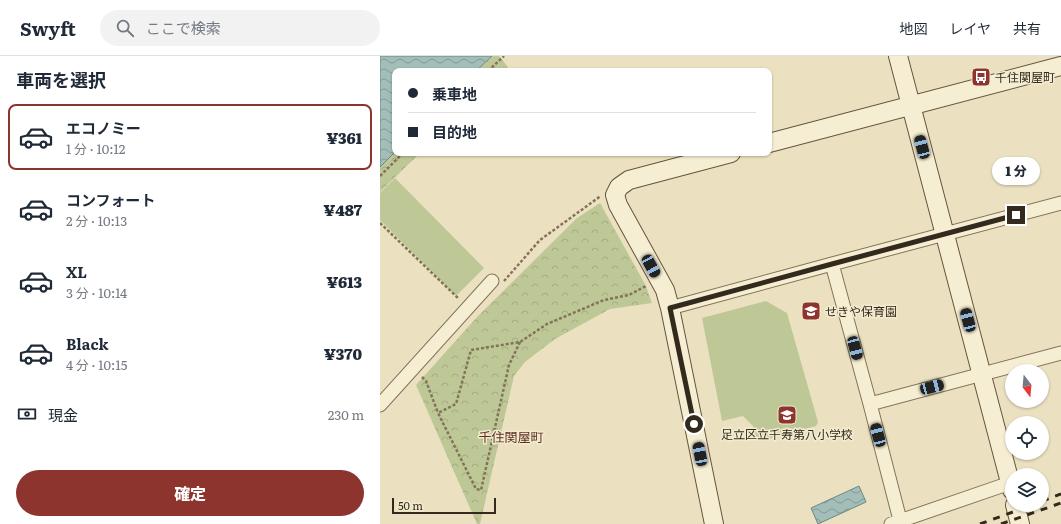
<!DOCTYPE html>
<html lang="ja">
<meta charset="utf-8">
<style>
body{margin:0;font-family:Literata,"Noto Sans JP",serif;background:#f2f2f3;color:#1f2937;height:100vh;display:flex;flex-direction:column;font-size:15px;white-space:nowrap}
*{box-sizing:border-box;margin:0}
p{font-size:13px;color:#747a83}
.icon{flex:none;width:22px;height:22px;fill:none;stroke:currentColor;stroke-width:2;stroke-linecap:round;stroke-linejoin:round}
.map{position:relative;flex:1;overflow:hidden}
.drawer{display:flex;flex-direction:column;background:#fff;width:380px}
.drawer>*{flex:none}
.guide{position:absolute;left:12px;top:12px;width:380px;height:88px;border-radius:8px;box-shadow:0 1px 3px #0004;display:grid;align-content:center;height:88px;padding:0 16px;background:#fff}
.needle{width:26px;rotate:164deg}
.controls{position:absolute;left:625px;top:308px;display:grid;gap:8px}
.controls a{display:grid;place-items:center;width:44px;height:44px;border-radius:50%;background:#fff;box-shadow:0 1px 3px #0004;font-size:20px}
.scale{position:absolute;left:12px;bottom:10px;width:104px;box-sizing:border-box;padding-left:4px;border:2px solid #332a1d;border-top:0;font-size:11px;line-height:14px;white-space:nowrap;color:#332a1d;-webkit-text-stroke:3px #f3ebd0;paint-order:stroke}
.end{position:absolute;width:18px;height:18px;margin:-9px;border:5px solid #332a1d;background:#fff;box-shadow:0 0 0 2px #fff}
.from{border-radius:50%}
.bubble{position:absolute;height:28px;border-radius:14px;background:#fff;box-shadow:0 1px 3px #0004;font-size:13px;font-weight:800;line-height:28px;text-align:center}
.car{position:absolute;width:12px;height:24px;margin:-12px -6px;border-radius:5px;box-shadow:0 0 3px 1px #0007;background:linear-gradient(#222 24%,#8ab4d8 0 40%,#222 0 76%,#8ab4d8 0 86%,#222 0)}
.guide b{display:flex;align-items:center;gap:14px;height:38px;font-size:15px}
.guide b+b{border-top:1px solid #e0e1e3}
.guide i{width:10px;height:10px;background:#1f2937}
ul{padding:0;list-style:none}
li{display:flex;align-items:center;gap:12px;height:66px;margin:0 8px 6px;padding:0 8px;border:2px solid transparent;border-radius:8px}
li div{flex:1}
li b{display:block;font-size:15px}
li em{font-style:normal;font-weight:800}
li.on{border-color:#8e342e}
li>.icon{width:36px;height:36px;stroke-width:1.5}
h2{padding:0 16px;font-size:18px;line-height:48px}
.pay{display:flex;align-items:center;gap:10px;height:44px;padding:0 16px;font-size:15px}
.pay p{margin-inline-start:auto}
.cta{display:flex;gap:8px;margin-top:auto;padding:8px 16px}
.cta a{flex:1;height:46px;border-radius:24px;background:#8e342e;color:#fff;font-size:16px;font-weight:800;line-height:46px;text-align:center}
header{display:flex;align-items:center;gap:24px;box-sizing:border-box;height:56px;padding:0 20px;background:#fff;border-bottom:1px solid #e0e1e3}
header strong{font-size:19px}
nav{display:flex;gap:22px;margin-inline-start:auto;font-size:14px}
.search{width:280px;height:36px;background:#f2f2f3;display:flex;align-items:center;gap:10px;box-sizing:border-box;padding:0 14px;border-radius:22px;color:#747a83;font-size:15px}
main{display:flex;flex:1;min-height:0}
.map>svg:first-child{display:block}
.green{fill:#bec896}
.park{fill:url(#park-crowns)}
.water{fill:url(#water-waves);stroke:#6b8a85}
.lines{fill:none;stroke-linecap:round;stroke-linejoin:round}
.street-casing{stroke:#83735a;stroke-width:15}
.secondary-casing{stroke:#65543d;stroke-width:20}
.path{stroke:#83735a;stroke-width:2.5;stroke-dasharray:3 2;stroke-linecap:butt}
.street{stroke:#f6eed3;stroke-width:13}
.secondary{stroke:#f6eed3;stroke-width:18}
.rail{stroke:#332a1d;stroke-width:3;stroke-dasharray:7 7;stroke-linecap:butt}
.route{stroke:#332a1d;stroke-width:5}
.labels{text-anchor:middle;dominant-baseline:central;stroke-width:3;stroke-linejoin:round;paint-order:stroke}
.poi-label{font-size:12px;fill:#332a1d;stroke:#f3ebd0;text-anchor:start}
.neighbourhood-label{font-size:13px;fill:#5d311f;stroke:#f3ebd0}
</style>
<header>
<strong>Swyft</strong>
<div class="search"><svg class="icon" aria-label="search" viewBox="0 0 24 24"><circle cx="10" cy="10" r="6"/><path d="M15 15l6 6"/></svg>ここで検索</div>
<nav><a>地図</a><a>レイヤ</a><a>共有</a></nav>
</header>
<main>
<section class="drawer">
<h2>車両を選択</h2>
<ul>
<li class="on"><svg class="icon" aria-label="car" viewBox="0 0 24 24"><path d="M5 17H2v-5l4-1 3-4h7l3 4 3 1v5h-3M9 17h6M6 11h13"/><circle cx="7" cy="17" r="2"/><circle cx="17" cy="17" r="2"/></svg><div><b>エコノミー</b><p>1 分 · 10:12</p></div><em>¥361</em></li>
<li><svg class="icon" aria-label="car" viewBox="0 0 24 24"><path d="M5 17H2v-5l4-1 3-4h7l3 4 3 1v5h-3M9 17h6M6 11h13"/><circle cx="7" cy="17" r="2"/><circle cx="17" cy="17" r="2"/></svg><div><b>コンフォート</b><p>2 分 · 10:13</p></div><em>¥487</em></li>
<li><svg class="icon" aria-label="car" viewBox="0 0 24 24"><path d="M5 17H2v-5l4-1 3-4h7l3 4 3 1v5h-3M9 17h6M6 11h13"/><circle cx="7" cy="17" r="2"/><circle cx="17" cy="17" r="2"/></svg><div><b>XL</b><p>3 分 · 10:14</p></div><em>¥613</em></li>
<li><svg class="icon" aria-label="car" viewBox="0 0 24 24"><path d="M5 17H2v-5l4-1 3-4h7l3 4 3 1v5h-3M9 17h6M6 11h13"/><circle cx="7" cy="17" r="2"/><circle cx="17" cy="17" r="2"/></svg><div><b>Black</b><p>4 分 · 10:15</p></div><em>¥370</em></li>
</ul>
<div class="pay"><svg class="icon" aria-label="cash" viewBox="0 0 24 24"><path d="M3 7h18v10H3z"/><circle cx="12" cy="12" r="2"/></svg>現金<p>230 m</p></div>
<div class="cta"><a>確定</a></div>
</section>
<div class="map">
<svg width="681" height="468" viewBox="0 0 681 468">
<defs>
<pattern id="park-crowns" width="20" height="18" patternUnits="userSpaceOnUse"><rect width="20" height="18" fill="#bec896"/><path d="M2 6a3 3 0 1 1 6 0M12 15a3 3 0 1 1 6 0" fill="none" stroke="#a4ac81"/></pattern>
<pattern id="water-waves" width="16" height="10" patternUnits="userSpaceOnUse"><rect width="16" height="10" fill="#a3bdb8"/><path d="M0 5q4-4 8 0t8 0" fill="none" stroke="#859a95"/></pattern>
</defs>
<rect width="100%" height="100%" fill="#ebe1c1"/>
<path class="green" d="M 15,122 L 104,212 L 76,240 L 0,164 L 0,137 Z
M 386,245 L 407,257 L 438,366 L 436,370 L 380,385 L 377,383 L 373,370 L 363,360 L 342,365 L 322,262 Z"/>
<path class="park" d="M 112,0 L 119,0 L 128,11 L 124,15 L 96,15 Z
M 15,96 L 15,97 L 40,97 L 0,136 L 0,111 Z
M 220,147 L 266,230 L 272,247 L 230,253 L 175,283 L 145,306 L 134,320 L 100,468 L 97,468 L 36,329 L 97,261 L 197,162 Z"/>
<path class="water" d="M 0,0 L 112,0 L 96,15 L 15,15 L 15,96 L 0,111 Z
M 479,430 L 486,446 L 438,468 L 431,452 Z"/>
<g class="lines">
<defs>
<path id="street" d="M 452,208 L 490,348 L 520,464
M 290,252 L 452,208 L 681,147
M 490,348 L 681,297
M 0,349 L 112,225
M 511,468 L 630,427"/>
<path id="secondary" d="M 518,0 L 632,434
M 389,87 L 681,10
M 635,449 L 640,468
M 334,468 L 290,252 L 285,234 L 238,149 L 235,139 L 239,131 L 249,124 L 351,97"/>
</defs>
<use href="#street" class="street-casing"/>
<use href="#secondary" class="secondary-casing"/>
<path class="path" d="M 108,15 L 124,0
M 0,120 L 23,97
M 0,167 L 79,243
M 124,225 L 160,184 L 218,142 L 220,140
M 140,286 L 129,309 L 101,434 L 96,433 L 58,357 L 76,348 L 91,294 L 140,286 L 167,268 L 224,244 L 249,239 L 266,230
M 42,321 L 46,325 L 58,357"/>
<use href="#street" class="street"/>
<use href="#secondary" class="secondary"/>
<path class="rail" d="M 662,445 L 681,438
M 600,468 L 652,449
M 621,468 L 681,447"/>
</g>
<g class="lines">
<path class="route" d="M 314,368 L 290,252 L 452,208 L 636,159"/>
</g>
<defs>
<symbol id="bus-square" viewBox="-11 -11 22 22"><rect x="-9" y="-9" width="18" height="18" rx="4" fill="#8e342e" stroke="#f3ebd0"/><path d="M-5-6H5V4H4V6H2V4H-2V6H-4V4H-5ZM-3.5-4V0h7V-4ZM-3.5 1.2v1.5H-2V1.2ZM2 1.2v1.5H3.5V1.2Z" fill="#fff"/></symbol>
<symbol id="school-square" viewBox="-11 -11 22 22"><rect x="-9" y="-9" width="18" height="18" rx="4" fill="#8e342e" stroke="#f3ebd0"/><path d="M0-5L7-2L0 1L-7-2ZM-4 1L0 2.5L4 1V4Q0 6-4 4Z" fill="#fff"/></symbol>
</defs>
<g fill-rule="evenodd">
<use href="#bus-square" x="590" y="10" width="22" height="22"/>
<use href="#school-square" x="420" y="244" width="22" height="22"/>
<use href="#school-square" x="396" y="348" width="22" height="22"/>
</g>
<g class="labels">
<g class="poi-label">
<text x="615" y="21">千住関屋町</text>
<text x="445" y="255">せきや保育園</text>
<text x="407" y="378" text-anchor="middle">足立区立千寿第八小学校</text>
</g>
<g class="neighbourhood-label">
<text x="131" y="380">千住関屋町</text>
</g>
</g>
</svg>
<div class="controls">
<a><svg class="needle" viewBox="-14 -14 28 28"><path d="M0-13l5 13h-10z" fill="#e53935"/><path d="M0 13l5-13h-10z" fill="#747a83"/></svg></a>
<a><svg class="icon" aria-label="locate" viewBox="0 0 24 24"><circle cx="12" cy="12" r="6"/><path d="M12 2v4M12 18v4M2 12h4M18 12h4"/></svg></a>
<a><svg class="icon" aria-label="layers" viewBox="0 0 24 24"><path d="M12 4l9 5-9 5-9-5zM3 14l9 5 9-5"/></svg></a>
</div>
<div class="scale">50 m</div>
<i class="end from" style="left:314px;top:368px"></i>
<i class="end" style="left:636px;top:159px"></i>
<div class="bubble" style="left:612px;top:101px;width:48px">1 分</div>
<i class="car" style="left:542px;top:91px;rotate:345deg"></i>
<i class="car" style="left:271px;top:210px;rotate:151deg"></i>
<i class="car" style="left:588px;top:264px;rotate:345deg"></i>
<i class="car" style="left:475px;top:292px;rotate:165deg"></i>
<i class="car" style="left:552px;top:331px;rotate:75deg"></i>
<i class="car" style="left:498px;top:379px;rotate:345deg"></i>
<i class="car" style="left:320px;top:398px;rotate:349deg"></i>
<div class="guide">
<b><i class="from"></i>乗車地</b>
<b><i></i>目的地</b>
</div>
</div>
</main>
